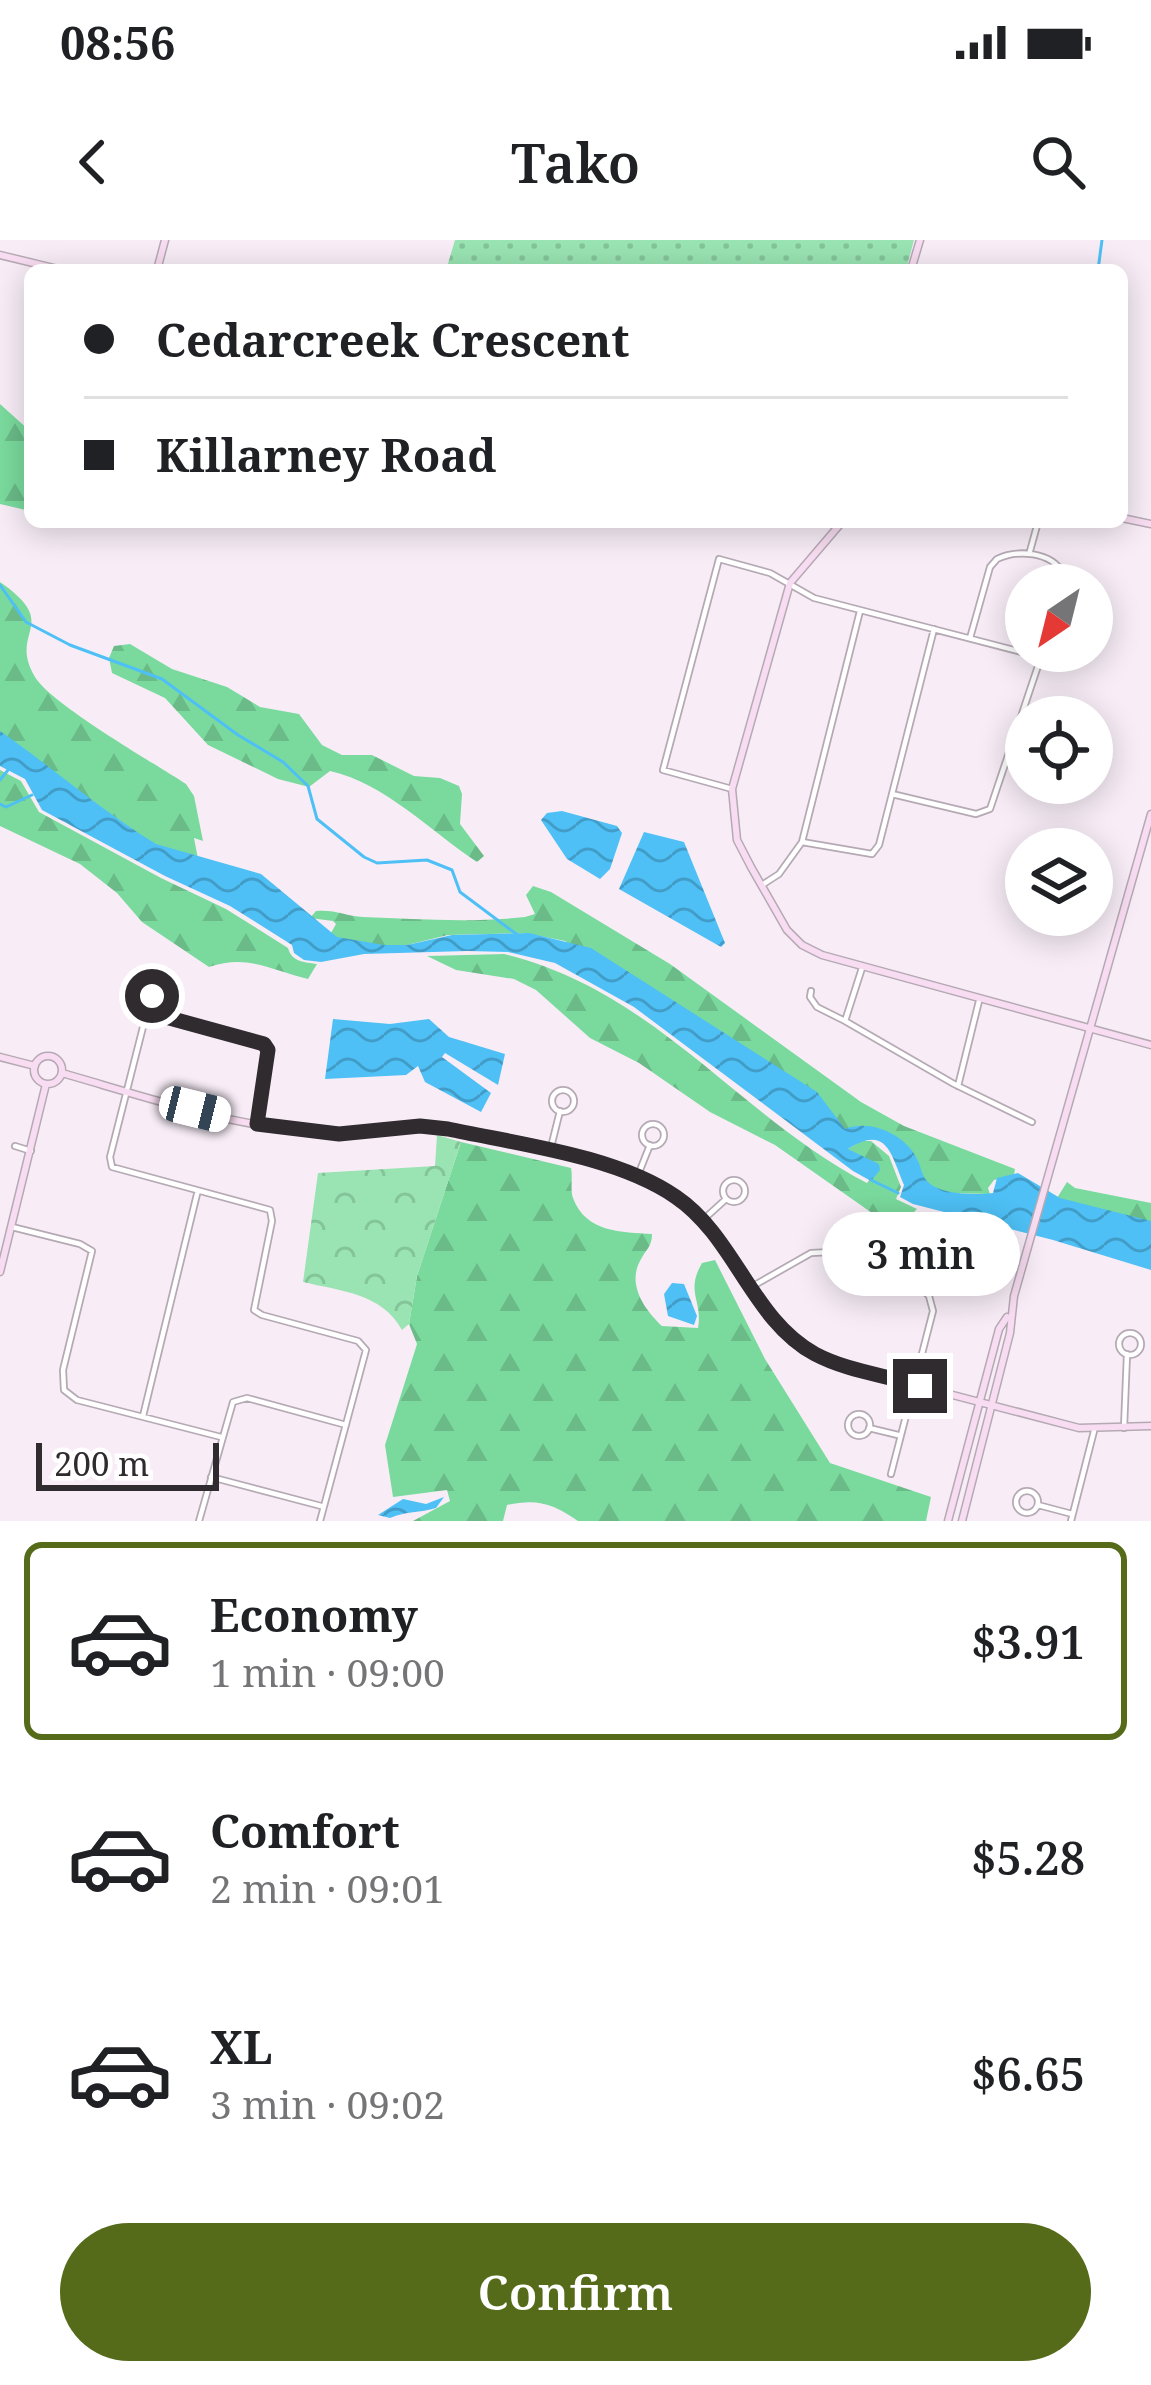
<!DOCTYPE html>
<meta charset="utf-8">
<style>
body{margin:0;font-family:"Noto Serif",serif;background:#f2f2f2;color:#202124;height:100vh;display:flex;flex-direction:column;font-size:45px;white-space:nowrap}
*{box-sizing:border-box;margin:0}
p{font-size:39px;color:#757577}
.icon{flex:none;width:66px;height:66px;fill:none;stroke:currentColor;stroke-width:2;stroke-linecap:round;stroke-linejoin:round}
.map{position:relative;height:1281px;overflow:hidden}
.side{display:flex;flex-direction:column;background:#fff;flex:1}
.side>*{flex:none}
.banner{position:absolute;left:24px;top:24px;width:1104px;height:264px;border-radius:18px;box-shadow:0 6px 30px #0003;display:grid;align-content:center;height:264px;padding:0 60px;background:#fff}
.needle{width:78px;rotate:215deg}
.controls{position:absolute;left:1005px;top:324px;display:grid;gap:24px}
.controls a{display:grid;place-items:center;width:108px;height:108px;border-radius:50%;background:#fff;box-shadow:0 6px 30px #0003;font-size:60px}
.scale{position:absolute;left:36px;bottom:30px;width:183px;box-sizing:border-box;padding-left:12px;border:6px solid #2f2b2e;border-top:0;font-size:33px;line-height:42px;white-space:nowrap;color:#2f2b2e;-webkit-text-stroke:9px #fff;paint-order:stroke}
.end{position:absolute;width:54px;height:54px;margin:-27px;border:15px solid #2f2b2e;background:#fff;box-shadow:0 0 0 6px #fff}
.from{border-radius:50%}
.bubble{position:absolute;height:84px;border-radius:42px;background:#fff;box-shadow:0 6px 30px #0003;font-size:39px;font-weight:600;line-height:84px;text-align:center}
.car{position:absolute;width:36px;height:72px;margin:-36px -18px;border-radius:15px;box-shadow:0 0 9px 3px #0007;background:linear-gradient(#fff 24%,#345 0 40%,#fff 0 76%,#345 0 86%,#fff 0)}
.banner b{display:flex;align-items:center;gap:42px;height:114px;font-size:45px}
.banner b+b{border-top:3px solid #e0e0e0}
.banner i{width:30px;height:30px;background:#202124}
ul{padding:21px 0 0;list-style:none}
li{display:flex;align-items:center;gap:36px;height:198px;margin:0 24px 18px;padding:0 36px;border:6px solid transparent;border-radius:18px}
li div{flex:1}
li b{display:block;font-size:45px}
li em{font-style:normal;font-weight:600}
li.selected{border-color:#556b1a}
li>.icon{width:108px;height:108px;stroke-width:1.5}
.primary-button{display:flex;gap:24px;margin-top:auto;padding:24px 60px}
.primary-button a{flex:1;height:138px;border-radius:72px;background:#556b1a;color:#fff;font-size:48px;font-weight:600;line-height:138px;text-align:center}
.status{display:flex;justify-content:space-between;align-items:center;height:84px;padding:0 60px;background:#fff;direction:ltr}
.status svg{height:33px;fill:currentColor}
header{display:flex;justify-content:space-between;align-items:center;height:156px;padding:0 60px;background:#fff;font-size:54px;font-weight:600}
.map>svg:first-child{display:block}
.grass{fill:url(#grass-dots)}
.forest{fill:url(#forest-firs)}
.park{fill:url(#park-crowns)}
.water{fill:url(#water-waves)}
.lines{fill:none;stroke-linecap:round;stroke-linejoin:round}
.stream{stroke:#4ec0f5;stroke-width:3}
.street-casing{stroke:#b5aab4;stroke-width:8}
.secondary-casing{stroke:#b5aab4;stroke-width:9}
.street{stroke:#fff;stroke-width:4.5}
.secondary{stroke:#f8dcf1;stroke-width:6}
.route{stroke:#2f2b2e;stroke-width:15}
</style>
<div class="status"><b>08:56</b><svg viewBox="0 0 49 12"><path d="M0 12V9h3v3zM5 12V6h3v6zM10 12V3h3v9zM15 12V0h3v12zM26 1h20v11H26zM47 4h2v5h-2z"/></svg></div>
<header><svg class="icon" aria-label="back" viewBox="0 0 24 24"><path d="M15 5l-7 7 7 7"/></svg>Tako<svg class="icon" aria-label="search" viewBox="0 0 24 24"><circle cx="10" cy="10" r="6"/><path d="M15 15l6 6"/></svg></header>
<div class="map">
<svg width="1151" height="1281" viewBox="0 0 1151 1281">
<defs>
<pattern id="grass-dots" width="8" height="8" patternUnits="userSpaceOnUse" patternTransform="scale(3)"><rect width="8" height="8" fill="#99e4b2"/><path d="M2 2h.1M6 6h.1" fill="none" stroke="#84c499" stroke-width="1.8" stroke-linecap="round"/></pattern>
<pattern id="forest-firs" width="22" height="20" patternUnits="userSpaceOnUse" patternTransform="scale(3)"><rect width="22" height="20" fill="#7ada9d"/><path d="M5 1l3.5 6h-7zM16 11l3.5 6h-7z" fill="#6abb88"/></pattern>
<pattern id="park-crowns" width="20" height="18" patternUnits="userSpaceOnUse" patternTransform="scale(3)"><rect width="20" height="18" fill="#99e4b2"/><path d="M2 6a3 3 0 1 1 6 0M12 15a3 3 0 1 1 6 0" fill="none" stroke="#84c499"/></pattern>
<pattern id="water-waves" width="16" height="10" patternUnits="userSpaceOnUse" patternTransform="scale(3)"><rect width="16" height="10" fill="#4ec0f5"/><path d="M0 5q4-4 8 0t8 0" fill="none" stroke="#419cc7"/></pattern>
</defs>
<rect width="100%" height="100%" fill="#f8edf7"/>
<path class="grass" d="M 455,0 L 914,0 L 906,30 L 446,30 Z"/>
<path class="forest" d="M 0,164 L 30,191 L 30,271 L 0,264 Z
M 0,342 C 63,386 7,390 35,437 C 51,464 154,523 186,544 L 194,556 L 203,601 L 194,598 L 198,619 L 153,605 L 0,494 Z
M 130,404 L 172,429 L 227,447 L 260,467 L 299,474 L 322,505 L 342,515 L 372,515 L 414,536 L 440,538 L 459,546 L 462,554 L 460,584 L 484,616 L 477,622 C 430,591 386,544 330,531 L 309,547 L 278,539 L 208,505 L 165,458 L 112,433 L 109,418 L 114,406 Z
M 0,530 L 21,541 L 39,572 L 161,638 L 226,669 L 288,708 C 292,722 304,722 317,724 L 308,739 C 271,730 248,714 209,727 L 142,682 L 117,653 L 80,624 L 0,586 Z
M 533,646 L 551,652 L 670,724 L 861,862 L 904,886 L 1015,929 L 1014,935 L 994,940 L 988,948 L 990,954 L 939,953 L 923,943 L 913,917 L 858,886 L 842,891 L 565,701 L 525,693 L 448,695 L 403,706 L 380,706 L 334,698 L 331,693 L 336,684 L 333,681 L 310,678 L 316,671 C 334,669 346,676 363,677 C 416,679 472,683 525,677 L 535,674 L 526,655 Z
M 504,714 C 656,751 737,875 867,943 L 870,939 L 843,912 L 861,901 L 871,901 L 889,916 L 901,947 L 896,959 L 917,969 L 911,975 L 896,978 L 872,973 L 775,905 L 710,872 L 639,823 L 590,798 L 536,750 L 514,739 L 456,730 L 427,716 Z
M 461,902 L 571,928 C 573,937 570,950 573,958 C 586,993 622,992 652,994 C 652,1007 646,1009 640,1021 C 627,1045 645,1070 662,1086 L 698,1088 C 703,1061 685,1052 702,1023 L 715,1020 L 765,1119 L 830,1223 L 931,1257 L 926,1281 L 578,1281 C 554,1264 537,1258 507,1265 L 503,1281 L 413,1281 L 450,1261 L 447,1250 L 393,1257 L 385,1205 L 417,1104 L 409,1084 L 417,1036 Z
M 1067,942 L 1075,948 L 1151,963 L 1151,982 L 1057,958 Z"/>
<path class="park" d="M 437,895 L 461,902 L 417,1036 L 409,1084 L 402,1090 C 382,1053 340,1051 303,1042 L 318,933 L 435,926 Z"/>
<path class="water" d="M 0,491 C 53,528 102,571 156,604 L 261,634 L 337,697 L 384,705 L 407,705 L 452,695 L 529,693 L 591,708 L 817,852 L 845,889 C 870,879 905,894 917,919 C 922,928 921,936 929,943 C 943,955 975,955 993,953 L 997,938 L 1018,933 L 1060,958 L 1151,981 L 1151,1030 L 1053,1000 L 913,964 L 900,957 L 904,945 C 891,914 887,884 848,909 L 879,924 L 880,930 L 871,941 L 853,931 L 634,767 L 555,723 L 508,712 L 467,711 L 364,714 L 321,722 L 304,720 L 294,713 L 292,705 L 230,666 L 165,636 L 42,570 L 25,539 L 0,526 Z
M 562,571 L 617,586 L 622,593 L 610,629 L 600,639 L 567,619 L 541,580 L 547,573 Z
M 644,592 L 684,602 L 725,703 L 721,707 L 619,649 Z
M 333,779 L 390,784 L 429,779 L 449,797 L 505,814 L 498,845 L 445,813 L 442,817 L 491,853 L 481,872 L 425,842 L 418,826 L 406,835 L 325,839 Z
M 672,1043 L 684,1044 L 697,1076 L 694,1085 L 668,1076 L 664,1054 Z
M 444,1257 L 436,1268 C 420,1273 406,1271 390,1278 L 378,1275 L 403,1259 L 426,1264 Z"/>
<g class="lines">
<path class="stream" d="M 1098,30 L 1102,0
M 0,345 L 26,382 L 70,405 L 162,439 L 238,495 L 283,522 L 308,546 L 317,579 L 364,617 L 377,623 L 427,620 L 452,630 L 460,652 L 519,696
M 0,540 L 8,530
M 0,564 L 6,567 L 32,555
M 871,940 L 898,953"/>
<defs>
<path id="street" d="M 1030,311 L 1038,282
M 970,398 L 990,327 L 997,319 C 1018,309 1051,312 1063,333 L 1061,345
M 732,549 L 663,530 L 719,319 L 770,333 L 814,358 L 1041,417
M 892,554 L 976,574 L 990,569 L 1043,411
M 802,602 L 872,614 L 879,605 L 934,389
M 762,645 L 779,634 L 802,602 L 860,371
M 862,728 L 845,781 L 954,844 L 1032,882
M 811,751 L 810,757 L 817,767 L 845,781
M 149,778 L 144,764 L 155,755 L 165,764 L 162,776
M 958,846 L 979,761
M552 861a11 11 0 1 1 22 0a11 11 0 1 1-22 0Z
M 257,883 L 268,810 L 264,804 L 162,776 L 152,776 L 144,783 L 110,917 L 112,927 L 270,970 L 272,981 L 254,1070 L 262,1075 L 358,1101 L 366,1110 L 320,1281
M642 895a11 11 0 1 1 22 0a11 11 0 1 1-22 0Z
M 15,906 L 31,911
M 550,911 L 560,871
M 638,935 L 650,905
M723 951a11 11 0 1 1 22 0a11 11 0 1 1-22 0Z
M 704,979 L 726,959
M 12,987 L 80,1004 L 92,1011 L 63,1130 L 64,1150 L 77,1160 L 221,1197
M 753,1046 L 811,1013 L 831,1012 L 919,1046 L 929,1056 L 933,1071 L 891,1234
M1119 1104a11 11 0 1 1 22 0a11 11 0 1 1-22 0Z
M848 1185a11 11 0 1 1 22 0a11 11 0 1 1-22 0Z
M 143,1176 L 197,954
M 869,1188 L 898,1195
M 1124,1188 L 1127,1114
M 211,1237 L 321,1266
M1016 1262a11 11 0 1 1 22 0a11 11 0 1 1-22 0Z
M 1038,1265 L 1072,1274
M 199,1281 L 233,1162 L 247,1158 L 346,1185
M 1071,1281 L 1094,1191"/>
<path id="secondary" d="M 0,15 L 62,30
M 157,30 L 165,0
M 911,30 L 920,0
M 1122,278 L 1151,284
M 842,282 L 790,343 L 732,549 L 737,600 L 751,627 L 787,690 L 802,705 L 822,715 L 1151,805
M34 830a14 14 0 1 1 28 0a14 14 0 1 1-28 0Z
M 0,817 L 35,826
M 62,833 C 142,856 225,884 308,892 C 355,897 401,885 448,888 C 528,907 648,919 705,981 C 758,1038 763,1093 842,1126 L 1079,1188 L 1151,1186
M 0,1032 L 46,844
M 948,1281 L 999,1089 L 1007,1077
M 962,1281 L 1010,1093 L 1014,1056 L 1151,574"/>
</defs>
<use href="#street" class="street-casing"/>
<use href="#secondary" class="secondary-casing"/>
<use href="#street" class="street"/>
<use href="#secondary" class="secondary"/>
</g>
<g class="lines">
<path class="route" d="M 152,756 L 164,760 L 162,776 L 264,804 L 268,810 L 257,884 L 339,894 L 420,886 L 448,889 C 518,904 617,916 676,957 C 735,997 752,1080 815,1114 C 847,1131 885,1135 920,1146"/>
</g>
</svg>
<div class="controls">
<a><svg class="needle" viewBox="-14 -14 28 28"><path d="M0-13l5 13h-10z" fill="#e53935"/><path d="M0 13l5-13h-10z" fill="#757577"/></svg></a>
<a><svg class="icon" aria-label="locate" viewBox="0 0 24 24"><circle cx="12" cy="12" r="6"/><path d="M12 2v4M12 18v4M2 12h4M18 12h4"/></svg></a>
<a><svg class="icon" aria-label="layers" viewBox="0 0 24 24"><path d="M12 4l9 5-9 5-9-5zM3 14l9 5 9-5"/></svg></a>
</div>
<div class="scale">200 m</div>
<i class="end from" style="left:152px;top:756px"></i>
<i class="end" style="left:920px;top:1146px"></i>
<div class="bubble" style="left:822px;top:972px;width:198px">3 min</div>
<i class="car" style="left:195px;top:869px;rotate:104deg"></i>
<div class="banner">
<b><i class="from"></i>Cedarcreek Crescent</b>
<b><i></i>Killarney Road</b>
</div>
</div>
<section class="side">
<ul>
<li class="selected"><svg class="icon" aria-label="car" viewBox="0 0 24 24"><path d="M5 17H2v-5l4-1 3-4h7l3 4 3 1v5h-3M9 17h6M6 11h13"/><circle cx="7" cy="17" r="2"/><circle cx="17" cy="17" r="2"/></svg><div><b>Economy</b><p>1 min · 09:00</p></div><em>$3.91</em></li>
<li><svg class="icon" aria-label="car" viewBox="0 0 24 24"><path d="M5 17H2v-5l4-1 3-4h7l3 4 3 1v5h-3M9 17h6M6 11h13"/><circle cx="7" cy="17" r="2"/><circle cx="17" cy="17" r="2"/></svg><div><b>Comfort</b><p>2 min · 09:01</p></div><em>$5.28</em></li>
<li><svg class="icon" aria-label="car" viewBox="0 0 24 24"><path d="M5 17H2v-5l4-1 3-4h7l3 4 3 1v5h-3M9 17h6M6 11h13"/><circle cx="7" cy="17" r="2"/><circle cx="17" cy="17" r="2"/></svg><div><b>XL</b><p>3 min · 09:02</p></div><em>$6.65</em></li>
</ul>
<div class="primary-button"><a>Confirm</a></div>
</section>
